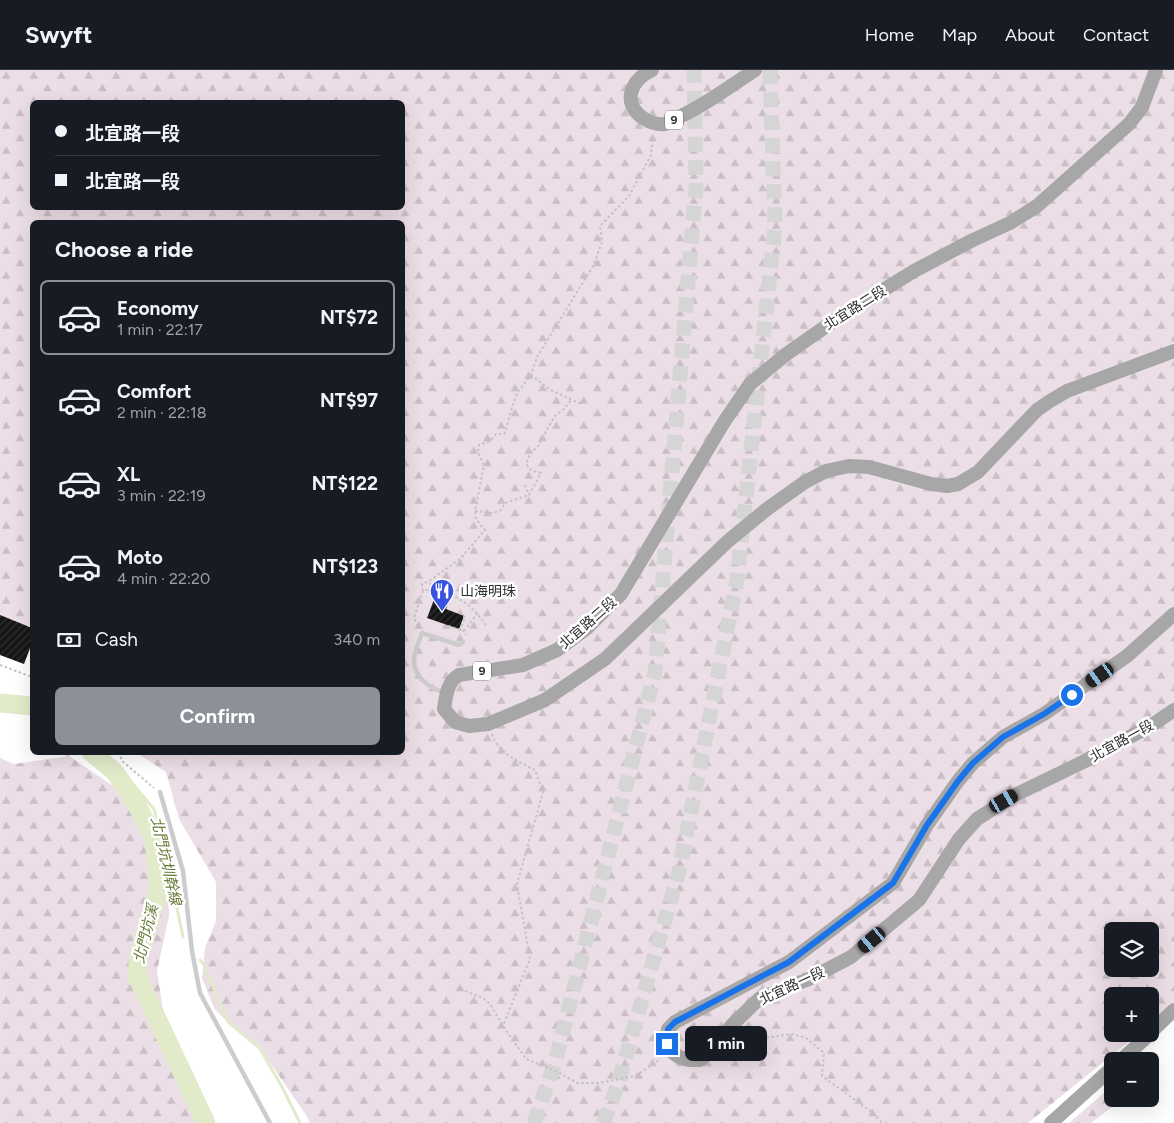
<!DOCTYPE html>
<meta charset="utf-8">
<style>
body{margin:0;font-family:Figtree,"Noto Sans TC",sans-serif;background:#242831;color:#f1f3f6;height:100vh;display:flex;flex-direction:column;font-size:19px;white-space:nowrap}
*{box-sizing:border-box;margin:0}
p{font-size:16px;color:#9ea1a6}
.icon{flex:none;width:28px;height:28px;fill:none;stroke:currentColor;stroke-width:2;stroke-linecap:round;stroke-linejoin:round}
.map{position:relative;flex:1;overflow:hidden}
.side{position:absolute;left:30px;top:150px;width:375px;height:535px;display:flex;flex-direction:column;background:#171b24;border-radius:8px;box-shadow:0 5px 20px #0002}
.side>*{flex:none}
.top-card{position:absolute;left:30px;top:30px;width:375px;height:110px;border-radius:8px;box-shadow:0 5px 20px #0002;display:grid;align-content:center;height:110px;padding:0 25px;background:#171b24}
.buttons{position:absolute;left:1104px;top:852px;display:grid;gap:10px}
.buttons a{display:grid;place-items:center;width:55px;height:55px;border-radius:8px;background:#171b24;box-shadow:0 5px 20px #0002;font-size:25px}
.end{position:absolute;width:22px;height:22px;margin:-11px;border:6px solid #1a73e8;background:#fff;box-shadow:0 0 0 2px #fff}
.from{border-radius:50%}
.bubble{position:absolute;height:35px;border-radius:8px;background:#171b24;box-shadow:0 5px 20px #0002;font-size:16px;font-weight:700;line-height:35px;text-align:center}
.car{position:absolute;width:15px;height:30px;margin:-15px -8px;border-radius:6px;box-shadow:0 0 4px 1px #0007;background:linear-gradient(#222 24%,#8ab4d8 0 40%,#222 0 76%,#8ab4d8 0 86%,#222 0)}
.top-card b{display:flex;align-items:center;gap:18px;height:48px;font-size:19px}
.top-card b+b{border-top:1px solid #363941}
.top-card i{width:12px;height:12px;background:#f1f3f6}
ul{padding:0;list-style:none}
li{display:flex;align-items:center;gap:15px;height:75px;margin:0 10px 8px;padding:0 15px;border:2px solid transparent;border-radius:8px}
li div{flex:1}
li b{display:block;font-size:19px}
li em{font-style:normal;font-weight:700}
li.on{border-color:#8c9099}
li>.icon{width:45px;height:45px;stroke-width:1.5}
h2{padding:0 25px;font-size:22px;line-height:60px}
.pay{display:flex;align-items:center;gap:12px;height:55px;padding:0 25px;font-size:19px}
.pay p{margin-inline-start:auto}
.button{display:flex;gap:10px;margin-top:auto;padding:10px 25px}
.button a{flex:1;height:58px;border-radius:8px;background:#8c9099;color:#fff;font-size:20px;font-weight:700;line-height:58px;text-align:center}
header{display:flex;align-items:center;gap:30px;box-sizing:border-box;height:70px;padding:0 25px;background:#171b24;border-bottom:1px solid #363941}
header strong{font-size:24px}
nav{display:flex;gap:28px;margin-inline-start:auto;font-size:18px}
.map>svg:first-child{display:block}
.forest{fill:url(#forest-firs);fill-rule:evenodd}
.lines{fill:none;stroke-linecap:round;stroke-linejoin:round}
.stream{stroke:#e1ebca;stroke-width:3}
.river{stroke:#e1ebca;stroke-width:19}
.building{fill:url(#building-hatch)}
.highway-tunnel{stroke:#d5d5d5;stroke-width:15;stroke-dasharray:15 8;stroke-linecap:butt}
.path{stroke:#c3c3c3;stroke-width:2;stroke-dasharray:2.5 2.5;stroke-linecap:butt}
.lane{stroke:#ccc;stroke-width:4.5}
.primary{stroke:#a7a7a7;stroke-width:14}
.route{stroke:#1a73e8;stroke-width:6}
.labels{text-anchor:middle;dominant-baseline:central;stroke-width:5;stroke-linejoin:round;paint-order:stroke}
.shield{fill:#fff;stroke:#6d6d6d;stroke-width:1}
.shield-label{font-size:12px;font-weight:bold;fill:#2f2f2f}
.street-label{font-size:14px;fill:#2f2f2f;stroke:#fff}
.poi-label{font-size:14px;fill:#2f2f2f;stroke:#fff;text-anchor:start}
.water-label{font-size:15px;font-style:italic;fill:#687c39;stroke:#fff}
</style>
<header>
<strong>Swyft</strong>
<nav><a>Home</a><a>Map</a><a>About</a><a>Contact</a></nav>
</header>
<div class="map">
<svg width="1174" height="1053" viewBox="0 0 1174 1053">
<defs>
<pattern id="forest-firs" width="22" height="20" patternUnits="userSpaceOnUse" patternTransform="scale(1.25)"><rect width="22" height="20" fill="#ecdee6"/><path d="M5 1l3.5 6h-7zM16 11l3.5 6h-7z" fill="#cbbfc6"/></pattern>
<pattern id="building-hatch" width="6" height="6" patternUnits="userSpaceOnUse" patternTransform="scale(1.25)"><rect width="6" height="6" fill="#161616"/><path d="M-1 1l2-2M0 6l6-6M5 7l2-2" fill="none" stroke="#303030"/></pattern>
</defs>
<rect width="100%" height="100%" fill="#fff"/>
<path class="forest" d="M 0,0 L 1174,0 L 1174,946 L 1150,959 L 1150,926 L 1112,926 L 1112,964 L 1141,964 L 1132,969 L 1028,1053 L 310,1053 L 306,1045 L 264,984 L 232,957 L 214,938 L 202,908 L 205,878 L 216,851 L 216,812 L 179,749 L 166,702 L 140,685 L 128,683 L 402,682 L 402,152 L 32,152 L 32,559 L 28,555 L 0,562 ZM 32,32 L 402,32 L 402,138 L 32,138 ZM 1112,861 L 1150,861 L 1150,899 L 1112,899 Z
M 69,686 L 112,715 L 157,754 L 167,792 L 169,846 L 157,901 L 164,947 L 193,1014 L 202,1053 L 0,1053 L 0,688 L 14,694 Z
M 1112,1016 L 1112,1029 L 1123,1029 L 1091,1053 L 1069,1053 Z"/>
<g class="lines">
<path class="stream" d="M 115,702 L 132,713 L 154,739 L 167,790 L 183,867
M 200,890 L 204,895 L 228,952 L 259,977 L 282,1017 L 300,1053"/>
<path class="river" d="M 0,633 L 32,636
M 91,682 L 115,702 L 137,735 L 154,769 L 159,817 L 139,884 L 137,906 L 206,1053"/>
</g>
<path class="building" d="M 435,527 L 449,532 L 446,539 L 464,546 L 459,559 L 427,548 Z
M 0,545 L 32,558 L 32,573 L 24,594 L 0,585 Z"/>
<g class="lines">
<path class="highway-tunnel" d="M 534,1053 L 555,992 L 655,602 L 696,117 L 694,0
M 603,1053 L 617,1017 L 679,801 L 737,510 L 775,157 L 770,0"/>
<path class="path" d="M 531,305 L 549,319 L 581,334
M 525,415 L 529,425
M 475,441 L 493,443 L 501,440 L 505,433 L 529,425 L 541,403 L 531,400 L 526,394 L 531,381 L 537,378 L 554,347 L 563,340 L 571,330
M 432,518 C 459,527 468,531 486,555
M 423,521 L 422,514 L 429,511
M 447,531 L 450,524
M 418,556 L 414,548 L 423,521 L 432,518 L 429,511 L 460,489 L 485,460 L 476,449 L 475,441 L 484,395 L 478,382 L 479,375 L 490,371 L 496,364 L 504,364 L 507,357 L 509,347 L 517,323 L 531,305 L 537,287 L 593,196 L 602,172 L 600,156 L 629,126 L 651,85 L 653,66
M 448,556 L 464,561 L 466,565
M 460,561 L 465,547 L 463,547
M 464,561 L 478,543
M 0,595 L 32,607
M 492,664 C 498,683 519,692 535,700 L 543,722 L 517,814 L 530,889 L 503,956
M 119,682 L 122,691 L 154,718
M 67,686 L 71,682
M 465,921 L 483,928 L 490,934 L 503,956 L 526,989 L 558,1002 L 577,1013 L 599,1013 L 635,1006 L 661,989
M 743,960 L 764,968 L 792,964 L 806,968 L 824,983 L 822,1006 L 873,1043 L 882,1053"/>
<path class="lane" d="M 445,623 C 431,618 414,609 414,591 C 414,582 419,571 422,563 L 459,575 L 463,572
M 160,722 L 183,801 L 192,881 L 200,923 L 270,1053"/>
<path class="primary" d="M 652,0 C 631,10 621,33 643,48 C 649,52 657,55 665,54 C 669,53 675,49 679,47 C 706,35 730,16 755,0
M 1156,0 L 1142,37 L 1129,54 L 1037,136 L 1010,153 L 973,170 L 914,201 L 835,250 L 785,285 L 750,314 L 724,352 L 621,524 L 587,558 L 557,580 L 523,595 L 459,605 C 447,612 446,626 444,639 L 455,652 L 469,656 L 488,654 L 545,630 L 605,589 L 728,471 L 767,439 L 805,412 L 826,401 L 849,396 L 869,397 L 931,414 L 947,416 L 958,414 L 978,402 L 1037,340 L 1050,331 L 1067,321 L 1174,281
M 1174,544 L 1127,586 L 1044,644 L 1003,667 L 973,693 L 958,711 L 927,755 L 893,813 L 789,892 L 675,952 L 668,959 L 667,966 L 667,974 L 672,982 L 679,987 L 689,990 L 700,990 L 712,981 L 732,955 L 760,928 L 809,909 L 851,887 L 919,830 L 959,769 L 977,749 L 1013,726 L 1083,692 L 1152,655 L 1174,640
M 1150,963 L 1174,940
M 1120,991 L 1150,964
M 1051,1053 L 1112,998"/>
</g>
<g class="lines">
<path class="route" d="M 667,974 L 668,959 L 675,952 L 789,892 L 893,813 L 927,755 L 958,711 L 973,693 L 1003,667 L 1044,644 L 1072,625"/>
</g>
<defs>
<symbol id="restaurant-pin" viewBox="-11 -11 22 30"><path d="M0 17L-7.5 6A9.5 9.5 0 1 1 7.5 6Z" fill="#3853df" stroke="#fff"/><path d="M-5-6h1v4h1v-4h1v4h1v-4h1v5L-1.5 .5V6h-2V.5L-5-1ZM5-6V6H3V1.5H1.5Q1.5-4 5-6Z" fill="#fff"/></symbol>
</defs>
<g fill-rule="evenodd">
<use href="#restaurant-pin" x="428" y="507" width="28" height="38"/>
</g>
<g class="labels">
<g class="shield">
<rect x="665" y="40.5" width="18" height="19" rx="4"/>
<rect x="473" y="591.5" width="18" height="19" rx="4"/>
</g>
<g class="shield-label">
<text x="674" y="50">9</text>
<text x="482" y="601">9</text>
</g>
<g class="street-label">
<text transform="translate(855 238) rotate(-32)">北宜路二段</text>
<text transform="translate(588 553) rotate(-41)">北宜路二段</text>
<text transform="translate(1122 671) rotate(-29)">北宜路一段</text>
<text transform="translate(792 916) rotate(-25)">北宜路一段</text>
</g>
<g class="poi-label">
<text x="460" y="521">山海明珠</text>
</g>
<g class="water-label">
<text transform="translate(166 791) rotate(77)">北門坑圳幹線</text>
<text transform="translate(146 864) rotate(-76)">北門坑溪</text>
</g>
</g>
</svg>
<div class="buttons">
<a><svg class="icon" aria-label="layers" viewBox="0 0 24 24"><path d="M12 4l9 5-9 5-9-5zM3 14l9 5 9-5"/></svg></a>
<a>+</a>
<a>−</a>
</div>
<i class="end from" style="left:1072px;top:625px"></i>
<i class="end" style="left:667px;top:974px"></i>
<div class="bubble" style="left:685px;top:956px;width:82px">1 min</div>
<i class="car" style="left:1100px;top:605px;rotate:235deg"></i>
<i class="car" style="left:1004px;top:731px;rotate:60deg"></i>
<i class="car" style="left:872px;top:870px;rotate:230deg"></i>
<div class="top-card">
<b><i class="from"></i>北宜路一段</b>
<b><i></i>北宜路一段</b>
</div>
<section class="side">
<h2>Choose a ride</h2>
<ul>
<li class="on"><svg class="icon" aria-label="car" viewBox="0 0 24 24"><path d="M5 17H2v-5l4-1 3-4h7l3 4 3 1v5h-3M9 17h6M6 11h13"/><circle cx="7" cy="17" r="2"/><circle cx="17" cy="17" r="2"/></svg><div><b>Economy</b><p>1 min · 22:17</p></div><em>NT$72</em></li>
<li><svg class="icon" aria-label="car" viewBox="0 0 24 24"><path d="M5 17H2v-5l4-1 3-4h7l3 4 3 1v5h-3M9 17h6M6 11h13"/><circle cx="7" cy="17" r="2"/><circle cx="17" cy="17" r="2"/></svg><div><b>Comfort</b><p>2 min · 22:18</p></div><em>NT$97</em></li>
<li><svg class="icon" aria-label="car" viewBox="0 0 24 24"><path d="M5 17H2v-5l4-1 3-4h7l3 4 3 1v5h-3M9 17h6M6 11h13"/><circle cx="7" cy="17" r="2"/><circle cx="17" cy="17" r="2"/></svg><div><b>XL</b><p>3 min · 22:19</p></div><em>NT$122</em></li>
<li><svg class="icon" aria-label="car" viewBox="0 0 24 24"><path d="M5 17H2v-5l4-1 3-4h7l3 4 3 1v5h-3M9 17h6M6 11h13"/><circle cx="7" cy="17" r="2"/><circle cx="17" cy="17" r="2"/></svg><div><b>Moto</b><p>4 min · 22:20</p></div><em>NT$123</em></li>
</ul>
<div class="pay"><svg class="icon" aria-label="cash" viewBox="0 0 24 24"><path d="M3 7h18v10H3z"/><circle cx="12" cy="12" r="2"/></svg>Cash<p>340 m</p></div>
<div class="button"><a>Confirm</a></div>
</section>
</div>
